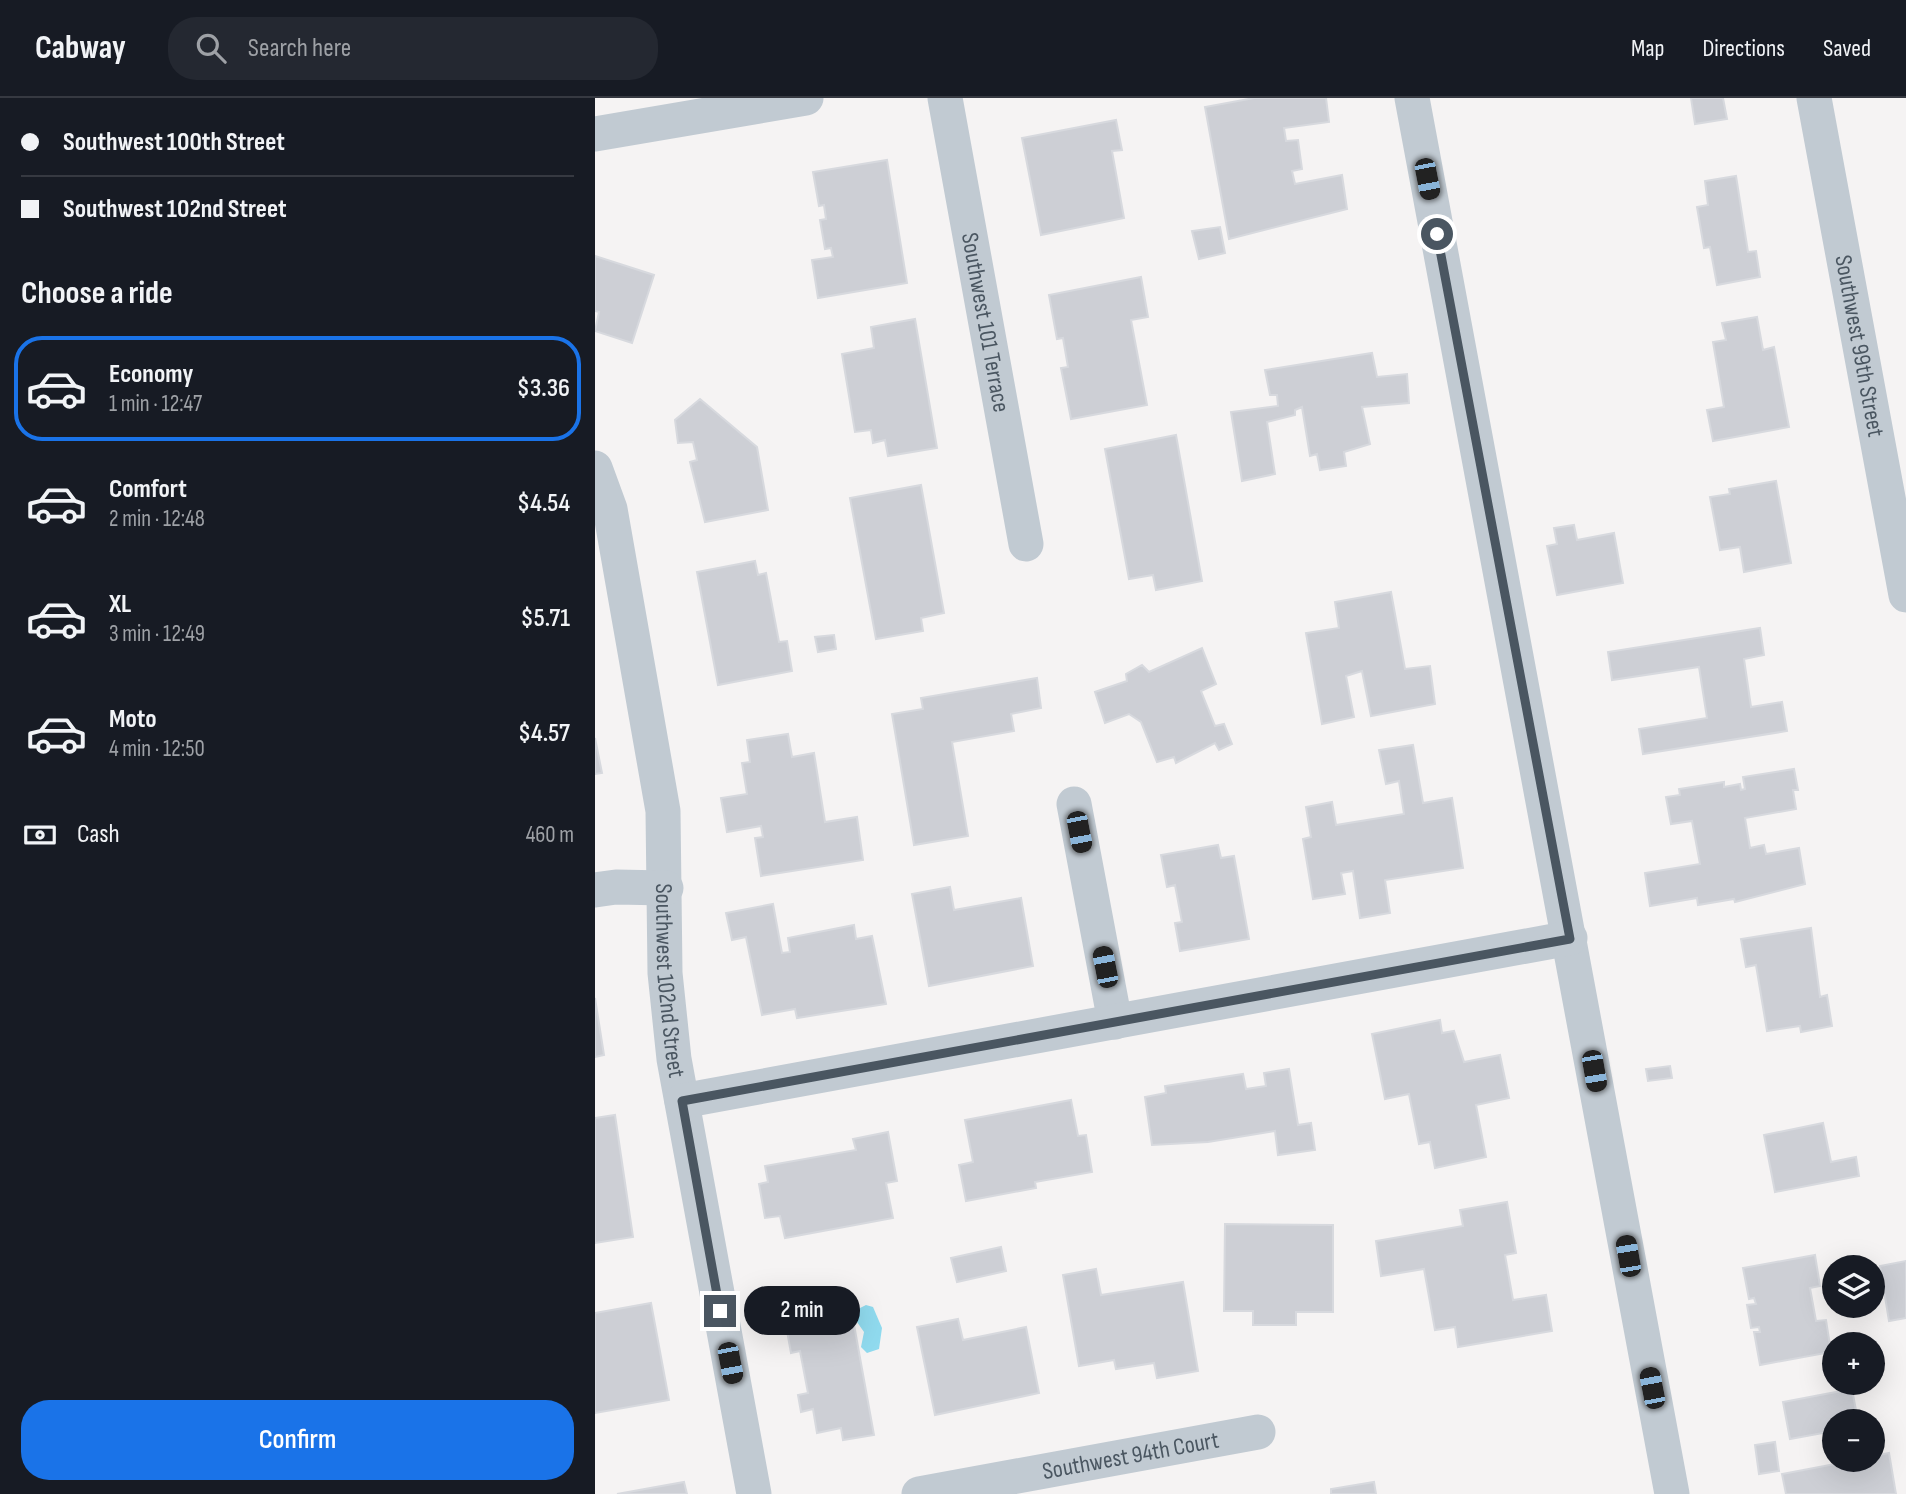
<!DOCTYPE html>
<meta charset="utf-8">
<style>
body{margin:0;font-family:"Sofia Sans Condensed",sans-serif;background:#242831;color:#f1f3f6;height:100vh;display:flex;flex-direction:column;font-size:26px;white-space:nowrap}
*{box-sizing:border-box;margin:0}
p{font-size:23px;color:#9ea1a6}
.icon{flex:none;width:38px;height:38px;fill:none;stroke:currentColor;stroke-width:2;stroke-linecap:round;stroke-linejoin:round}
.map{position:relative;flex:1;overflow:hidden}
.details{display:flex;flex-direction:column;background:#171b24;width:595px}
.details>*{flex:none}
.banner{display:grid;align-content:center;height:154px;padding:0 21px;background:#171b24}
.buttons{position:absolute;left:1227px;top:1157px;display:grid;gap:14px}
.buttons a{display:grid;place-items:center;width:63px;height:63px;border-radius:50%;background:#171b24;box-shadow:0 7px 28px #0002;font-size:35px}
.end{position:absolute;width:32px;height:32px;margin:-16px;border:9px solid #4a5661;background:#fff;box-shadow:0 0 0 4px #fff}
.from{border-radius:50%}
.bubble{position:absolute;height:49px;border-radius:24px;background:#171b24;box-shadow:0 7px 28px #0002;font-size:23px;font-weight:600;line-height:49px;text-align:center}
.car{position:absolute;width:21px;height:42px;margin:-21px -10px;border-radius:9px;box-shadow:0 0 5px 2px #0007;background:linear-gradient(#222 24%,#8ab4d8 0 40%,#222 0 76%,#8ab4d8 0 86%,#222 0)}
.banner b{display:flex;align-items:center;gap:24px;height:66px;font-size:26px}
.banner b+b{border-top:2px solid #363941}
.banner i{width:18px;height:18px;background:#f1f3f6}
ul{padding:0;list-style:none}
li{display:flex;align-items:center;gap:21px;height:105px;margin:0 14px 10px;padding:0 7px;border:4px solid transparent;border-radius:28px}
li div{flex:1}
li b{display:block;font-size:26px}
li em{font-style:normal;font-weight:600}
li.current{border-color:#1a73e8}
li>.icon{width:63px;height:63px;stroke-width:1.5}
h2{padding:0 21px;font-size:32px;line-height:84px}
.pay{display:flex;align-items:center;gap:18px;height:77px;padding:0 21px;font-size:26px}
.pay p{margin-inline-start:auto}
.cta{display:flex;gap:14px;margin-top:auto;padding:14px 21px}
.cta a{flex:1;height:80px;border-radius:28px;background:#1a73e8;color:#fff;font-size:28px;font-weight:600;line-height:80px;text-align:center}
header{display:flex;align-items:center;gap:42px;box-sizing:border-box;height:98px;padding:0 35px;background:#171b24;border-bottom:2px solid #363941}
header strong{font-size:33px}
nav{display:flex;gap:38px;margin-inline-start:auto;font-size:24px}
.search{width:490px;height:63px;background:#242831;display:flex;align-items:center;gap:18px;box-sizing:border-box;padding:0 24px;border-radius:28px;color:#9ea1a6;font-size:26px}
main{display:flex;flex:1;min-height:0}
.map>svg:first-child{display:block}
.water{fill:#90daee}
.building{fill:#cdcfd5;stroke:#d7d9de;stroke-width:2}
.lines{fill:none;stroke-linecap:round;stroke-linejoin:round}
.minor{stroke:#c1cad2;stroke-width:35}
.route{stroke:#4a5661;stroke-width:9}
.labels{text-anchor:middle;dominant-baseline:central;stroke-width:5;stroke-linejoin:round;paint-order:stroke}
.street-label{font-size:24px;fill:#4a5661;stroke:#fff}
</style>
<header>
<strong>Cabway</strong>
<div class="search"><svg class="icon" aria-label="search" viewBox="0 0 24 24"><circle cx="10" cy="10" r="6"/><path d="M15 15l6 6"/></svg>Search here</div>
<nav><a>Map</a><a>Directions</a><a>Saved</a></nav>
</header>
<main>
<section class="details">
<div class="banner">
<b><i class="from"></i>Southwest 100th Street</b>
<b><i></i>Southwest 102nd Street</b>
</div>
<h2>Choose a ride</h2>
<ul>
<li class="current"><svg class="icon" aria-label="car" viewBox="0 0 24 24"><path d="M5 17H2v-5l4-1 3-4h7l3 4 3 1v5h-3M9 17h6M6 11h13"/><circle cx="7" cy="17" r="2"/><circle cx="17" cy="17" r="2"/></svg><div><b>Economy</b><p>1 min · 12:47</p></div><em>$3.36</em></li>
<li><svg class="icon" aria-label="car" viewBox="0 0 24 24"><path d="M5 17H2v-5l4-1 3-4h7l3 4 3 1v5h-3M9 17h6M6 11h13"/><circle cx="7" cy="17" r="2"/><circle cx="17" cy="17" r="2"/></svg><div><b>Comfort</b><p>2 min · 12:48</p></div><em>$4.54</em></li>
<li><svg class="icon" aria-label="car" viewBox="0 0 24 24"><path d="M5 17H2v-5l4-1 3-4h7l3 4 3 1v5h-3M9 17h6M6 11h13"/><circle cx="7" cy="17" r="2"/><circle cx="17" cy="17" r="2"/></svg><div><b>XL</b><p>3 min · 12:49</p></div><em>$5.71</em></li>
<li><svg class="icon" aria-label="car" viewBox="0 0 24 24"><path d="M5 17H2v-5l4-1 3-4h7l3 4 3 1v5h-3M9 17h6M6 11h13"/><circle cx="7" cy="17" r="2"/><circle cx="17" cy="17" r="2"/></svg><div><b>Moto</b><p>4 min · 12:50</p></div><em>$4.57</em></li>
</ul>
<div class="pay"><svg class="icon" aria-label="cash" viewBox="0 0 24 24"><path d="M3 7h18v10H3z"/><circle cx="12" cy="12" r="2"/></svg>Cash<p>460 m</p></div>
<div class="cta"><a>Confirm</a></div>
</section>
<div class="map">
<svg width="1311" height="1396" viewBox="0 0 1311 1396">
<rect width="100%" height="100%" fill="#f5f3f3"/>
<path class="water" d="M 271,1207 L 278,1209 L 287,1230 L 284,1251 L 272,1255 L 266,1249 L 269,1234 L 262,1224 L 261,1212 Z"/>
<path class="building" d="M 659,0 L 731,0 L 734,24 L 689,30 L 691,43 L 703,42 L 707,71 L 697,73 L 700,86 L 747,77 L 752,111 L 634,141 L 610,9 Z
M 1096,0 L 1128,0 L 1132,21 L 1100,26 Z
M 521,22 L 527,52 L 517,53 L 529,120 L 446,137 L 427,40 Z
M 292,62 L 312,185 L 223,200 L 217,162 L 238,159 L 236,150 L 230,151 L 225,122 L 231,121 L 229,107 L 224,108 L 218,74 Z
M 1141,78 L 1153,154 L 1161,153 L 1165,179 L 1122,187 L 1115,149 L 1109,150 L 1102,109 L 1113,107 L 1110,83 Z
M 625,129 L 630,155 L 604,161 L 597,133 Z
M 0,158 L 59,177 L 37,245 L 0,233 L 4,214 L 0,213 Z
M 546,179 L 553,219 L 536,222 L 552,307 L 476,321 L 466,270 L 473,269 L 468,240 L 462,241 L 454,197 Z
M 1162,219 L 1168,252 L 1179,249 L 1194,329 L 1118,343 L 1112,312 L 1129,309 L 1118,244 L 1131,242 L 1127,225 Z
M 320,221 L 342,350 L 293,358 L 290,342 L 278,345 L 276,332 L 260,334 L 247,256 L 279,250 L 276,229 Z
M 777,255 L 782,279 L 812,276 L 814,305 L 767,309 L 775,346 L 749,354 L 751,368 L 725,372 L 722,356 L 715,358 L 707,309 L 700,312 L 700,317 L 672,324 L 680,376 L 647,383 L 636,314 L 683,308 L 682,297 L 675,297 L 670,272 Z
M 105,301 L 162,349 L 173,412 L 110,424 L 95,364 L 102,362 L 98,344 L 83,345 L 80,322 Z
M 581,337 L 607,483 L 561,492 L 558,477 L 534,481 L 510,351 Z
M 1181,383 L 1196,465 L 1149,474 L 1145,449 L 1125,452 L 1115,399 L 1135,396 L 1134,391 Z
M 326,387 L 349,515 L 326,520 L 328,533 L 281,541 L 255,400 Z
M 979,427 L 982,442 L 1019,435 L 1028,485 L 962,497 L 952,448 L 962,446 L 959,430 Z
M 160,463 L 163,477 L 171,475 L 184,544 L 192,543 L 197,573 L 123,587 L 102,474 Z
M 796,494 L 810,571 L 835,568 L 840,606 L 776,618 L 767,573 L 751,578 L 759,619 L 727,626 L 711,535 L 744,530 L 740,504 Z
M 1165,530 L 1169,557 L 1149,561 L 1156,609 L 1187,604 L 1192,633 L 1048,656 L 1044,631 L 1112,620 L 1104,569 L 1017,582 L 1013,554 Z
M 239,537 L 241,551 L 223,554 L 220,539 Z
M 607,550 L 621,586 L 606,593 L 620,628 L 629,626 L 637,646 L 624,652 L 620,645 L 581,665 L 579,659 L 562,664 L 546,624 L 534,616 L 510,625 L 500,594 L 532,583 L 531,576 L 547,567 L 554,574 Z
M 442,580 L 446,610 L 416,616 L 419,633 L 357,644 L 373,738 L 319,747 L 297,616 L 328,611 L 326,600 Z
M 193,636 L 197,659 L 219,655 L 230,724 L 262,719 L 268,762 L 166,778 L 160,740 L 168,739 L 166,728 L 132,734 L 126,700 L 152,696 L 147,665 L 155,664 L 152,642 Z
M 0,640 L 7,675 L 0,676 Z
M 818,647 L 828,705 L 857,700 L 868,770 L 790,782 L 795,815 L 765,820 L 758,773 L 746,775 L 750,796 L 718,801 L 708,741 L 716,739 L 711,709 L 737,704 L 741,727 L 809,716 L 804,683 L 791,686 L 784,652 Z
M 1199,671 L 1203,692 L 1198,692 L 1201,711 L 1150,720 L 1155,750 L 1169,747 L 1171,756 L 1204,750 L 1210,786 L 1140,804 L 1139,801 L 1103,807 L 1102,800 L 1055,808 L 1050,775 L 1105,766 L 1097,723 L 1076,726 L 1071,699 L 1085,697 L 1084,691 L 1129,684 L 1129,689 L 1145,686 L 1146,692 L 1150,691 L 1148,679 Z
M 623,747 L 626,760 L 639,758 L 654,841 L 585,853 L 580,825 L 587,824 L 580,787 L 572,789 L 566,757 Z
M 355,789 L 359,812 L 426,800 L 438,868 L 334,888 L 317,796 Z
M 178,806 L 187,855 L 195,854 L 193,840 L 259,827 L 261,841 L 277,838 L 291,906 L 202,920 L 200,911 L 167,917 L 151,839 L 137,842 L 131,815 Z
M 1216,830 L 1225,899 L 1232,897 L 1237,928 L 1206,934 L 1205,928 L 1172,933 L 1161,867 L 1151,869 L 1146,841 Z
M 0,900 L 9,957 L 0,959 Z
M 845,922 L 847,935 L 859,933 L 869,964 L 905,957 L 914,1000 L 881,1007 L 891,1059 L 840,1070 L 835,1044 L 824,1046 L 814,996 L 790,1001 L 777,936 Z
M 1075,968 L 1077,980 L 1053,983 L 1051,971 Z
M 694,971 L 703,1027 L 716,1025 L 720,1052 L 683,1057 L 680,1033 L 613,1044 L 557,1047 L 550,999 L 571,995 L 570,988 L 648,976 L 651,991 L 671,988 L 669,975 Z
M 476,1002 L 483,1038 L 491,1037 L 497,1074 L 440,1084 L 441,1090 L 371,1103 L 364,1067 L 378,1064 L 370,1022 Z
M 20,1017 L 38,1139 L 0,1145 L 0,1020 Z
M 1228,1025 L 1236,1064 L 1261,1059 L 1264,1078 L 1180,1094 L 1169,1037 Z
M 293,1034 L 302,1083 L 291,1085 L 298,1120 L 190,1140 L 185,1118 L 170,1120 L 164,1086 L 173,1084 L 170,1068 L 261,1052 L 258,1041 Z
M 912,1104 L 921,1155 L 910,1157 L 918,1202 L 951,1197 L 957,1233 L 863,1249 L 860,1229 L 840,1232 L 829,1171 L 786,1178 L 781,1143 L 868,1128 L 865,1112 Z
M 630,1126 L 738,1127 L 738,1214 L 701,1214 L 701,1227 L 658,1227 L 658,1213 L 629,1213 Z
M 406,1149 L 411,1173 L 362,1184 L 356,1160 Z
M 1220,1157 L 1225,1188 L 1215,1190 L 1221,1223 L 1231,1222 L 1236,1254 L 1165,1267 L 1159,1234 L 1165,1234 L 1164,1229 L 1156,1230 L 1152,1207 L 1161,1206 L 1159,1200 L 1154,1201 L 1148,1170 Z
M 1311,1163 L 1311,1220 L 1294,1223 L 1285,1168 Z
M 501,1171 L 506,1197 L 588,1184 L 603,1273 L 562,1280 L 559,1265 L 521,1271 L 519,1262 L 484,1268 L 468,1177 Z
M 254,1199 L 279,1337 L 248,1342 L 246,1330 L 222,1335 L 218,1311 L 206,1314 L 203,1297 L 213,1295 L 205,1253 L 196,1255 L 188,1211 Z
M 56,1205 L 74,1302 L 0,1315 L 0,1215 Z
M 363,1221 L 368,1242 L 431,1229 L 444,1295 L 340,1317 L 322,1229 Z
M 1257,1291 L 1263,1323 L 1239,1323 L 1239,1333 L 1195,1341 L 1188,1304 Z
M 1180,1344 L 1184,1373 L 1164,1376 L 1160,1347 Z
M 1294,1355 L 1301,1396 L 1191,1396 L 1187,1376 L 1261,1362 L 1278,1362 L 1278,1358 Z
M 89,1384 L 92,1396 L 22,1396 Z
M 779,1384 L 781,1396 L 736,1396 L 736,1391 Z"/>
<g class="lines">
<g class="minor">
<path id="s1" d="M 350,0 L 431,446"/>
<path d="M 817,0 L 1077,1396"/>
<path id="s2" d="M 1219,0 L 1311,497"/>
<path d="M 0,36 L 211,0"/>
<path id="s3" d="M 0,370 L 15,411 L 68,713 L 70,875 L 79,961 L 159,1396"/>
<path d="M 479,706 L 520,924"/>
<path d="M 0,792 L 21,789 L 71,790"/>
<path d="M 87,1003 L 975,840"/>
<path id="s4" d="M 324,1396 L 663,1334"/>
</g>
</g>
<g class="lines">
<path class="route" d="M 125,1213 L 87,1003 L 975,841 L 842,136"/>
</g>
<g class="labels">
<g class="street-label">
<text stroke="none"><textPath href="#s1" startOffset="228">Southwest 101 Terrace</textPath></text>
<text stroke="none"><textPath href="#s2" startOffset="252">Southwest 99th Street</textPath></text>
<text stroke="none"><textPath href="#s3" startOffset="520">Southwest 102nd Street</textPath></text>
<text stroke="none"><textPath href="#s4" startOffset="215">Southwest 94th Court</textPath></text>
</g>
</g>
</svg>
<div class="buttons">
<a><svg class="icon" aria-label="layers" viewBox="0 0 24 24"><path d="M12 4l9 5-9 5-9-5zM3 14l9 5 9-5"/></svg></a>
<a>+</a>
<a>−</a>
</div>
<i class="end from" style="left:842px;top:136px"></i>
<i class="end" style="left:125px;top:1213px"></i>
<div class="bubble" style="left:149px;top:1188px;width:116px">2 min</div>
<i class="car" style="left:832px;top:81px;rotate:169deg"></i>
<i class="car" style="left:484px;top:734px;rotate:169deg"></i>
<i class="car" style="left:510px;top:869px;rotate:349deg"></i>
<i class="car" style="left:999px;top:973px;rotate:170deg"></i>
<i class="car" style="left:1033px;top:1158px;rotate:350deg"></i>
<i class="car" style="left:135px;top:1265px;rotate:169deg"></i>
<i class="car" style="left:1057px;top:1290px;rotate:349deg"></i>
</div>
</main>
